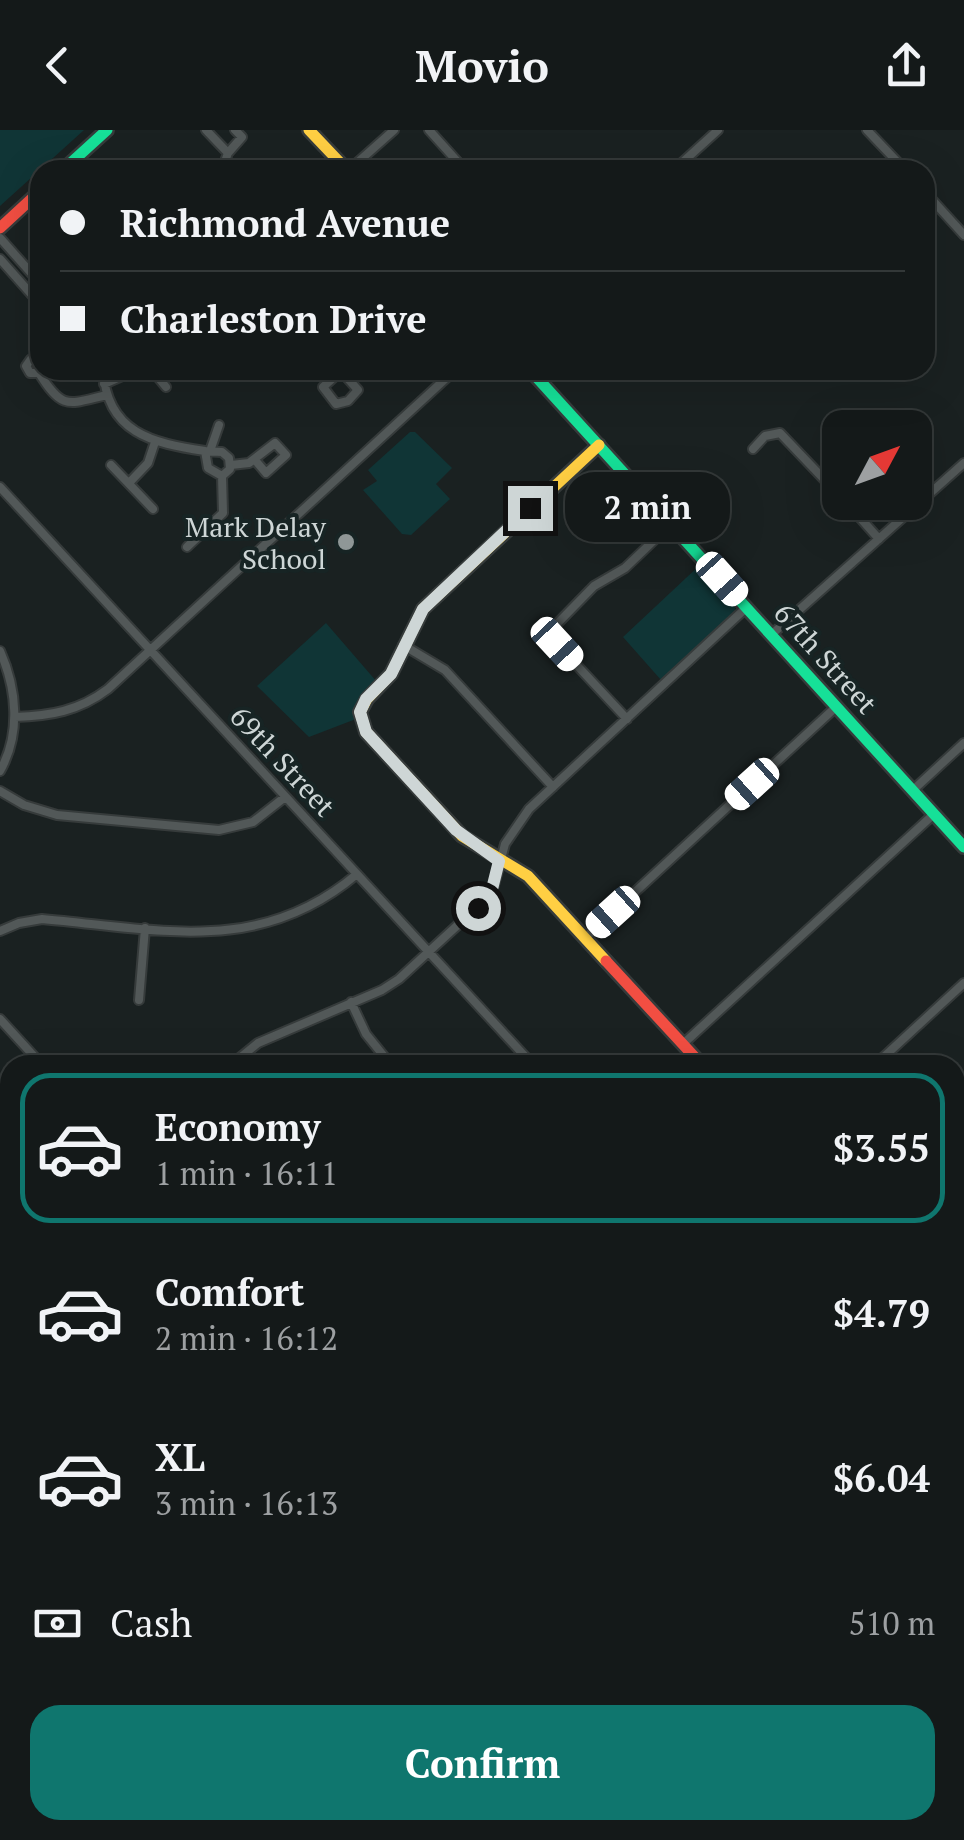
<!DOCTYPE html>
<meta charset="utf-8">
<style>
body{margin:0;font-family:"PT Serif",serif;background:#1d2222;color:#f1f3f6;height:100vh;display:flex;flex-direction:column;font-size:38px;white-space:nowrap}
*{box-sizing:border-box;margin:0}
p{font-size:32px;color:#9da0a2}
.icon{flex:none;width:55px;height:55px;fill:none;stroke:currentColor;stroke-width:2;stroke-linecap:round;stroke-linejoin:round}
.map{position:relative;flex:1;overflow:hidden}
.drawer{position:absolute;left:0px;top:925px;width:965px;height:785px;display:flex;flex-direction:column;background:#141919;border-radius:30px 30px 0 0;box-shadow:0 10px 40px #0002,0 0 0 2px #333838}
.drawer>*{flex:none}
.banner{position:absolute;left:30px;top:30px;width:905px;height:220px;border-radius:30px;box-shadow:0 10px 40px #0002,0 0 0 2px #333838;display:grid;align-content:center;height:220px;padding:0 30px;background:#141919}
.needle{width:65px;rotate:49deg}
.buttons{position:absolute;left:822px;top:280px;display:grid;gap:20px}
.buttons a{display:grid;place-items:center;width:110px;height:110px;border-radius:20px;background:#141919;box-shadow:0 10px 40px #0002,0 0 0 2px #333838;font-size:50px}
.end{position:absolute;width:45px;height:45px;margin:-22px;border:12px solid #ced6d6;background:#111;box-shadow:0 0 0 5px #111}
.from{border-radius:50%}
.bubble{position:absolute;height:70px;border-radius:30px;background:#141919;box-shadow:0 10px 40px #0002,0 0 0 2px #333838;font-size:32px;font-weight:700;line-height:70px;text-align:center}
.car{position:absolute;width:30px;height:60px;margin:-30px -15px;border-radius:12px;box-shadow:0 0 8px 2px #0007;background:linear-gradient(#fff 24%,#345 0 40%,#fff 0 76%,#345 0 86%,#fff 0)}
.banner b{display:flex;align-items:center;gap:35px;height:95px;font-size:38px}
.banner b+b{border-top:2px solid #333838}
.banner i{width:25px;height:25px;background:#f1f3f6}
ul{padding:18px 0 0;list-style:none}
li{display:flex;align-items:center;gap:30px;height:150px;margin:0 20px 15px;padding:0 10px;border:5px solid transparent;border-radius:30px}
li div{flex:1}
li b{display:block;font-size:38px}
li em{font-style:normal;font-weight:700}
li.on{border-color:#0f766e}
li>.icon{width:90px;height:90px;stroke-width:1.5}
.pay{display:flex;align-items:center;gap:25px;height:110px;padding:0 30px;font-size:38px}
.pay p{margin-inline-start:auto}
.primary-button{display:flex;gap:20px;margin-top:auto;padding:20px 30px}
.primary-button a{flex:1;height:115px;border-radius:30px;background:#0f766e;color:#fff;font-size:40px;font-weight:700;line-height:115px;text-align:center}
header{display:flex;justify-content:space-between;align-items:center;height:130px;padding:0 30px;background:#141919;font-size:45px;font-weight:700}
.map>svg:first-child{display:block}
.green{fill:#103536}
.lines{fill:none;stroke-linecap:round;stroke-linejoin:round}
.stream{stroke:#25595a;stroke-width:2.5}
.street-casing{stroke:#363b3b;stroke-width:12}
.fast-casing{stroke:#363b3b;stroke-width:16}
.slow-casing{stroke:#363b3b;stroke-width:16}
.jam-casing{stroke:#363b3b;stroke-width:16}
.street{stroke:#525858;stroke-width:8}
.fast{stroke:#16e098;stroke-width:11}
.slow{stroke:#ffcf43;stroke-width:11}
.jam{stroke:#f24e42;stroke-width:11}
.route{stroke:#ced6d6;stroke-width:12}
.poi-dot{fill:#8f9797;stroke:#172424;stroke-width:4}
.labels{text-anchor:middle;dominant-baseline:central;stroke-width:8;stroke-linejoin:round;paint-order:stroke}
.poi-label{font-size:28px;fill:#ced6d6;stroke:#172424;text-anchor:end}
.street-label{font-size:28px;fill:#ced6d6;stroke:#172424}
</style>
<header><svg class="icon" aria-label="back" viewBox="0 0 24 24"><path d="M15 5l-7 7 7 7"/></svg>Movio<svg class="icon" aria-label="share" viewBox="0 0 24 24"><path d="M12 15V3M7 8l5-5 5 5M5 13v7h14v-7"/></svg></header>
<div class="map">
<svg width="964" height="1710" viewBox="0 0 964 1710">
<rect width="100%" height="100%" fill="#1a2121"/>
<path class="green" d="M 0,0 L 84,0 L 0,76 Z
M 410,302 L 415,302 L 452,338 L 436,354 L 450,369 L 411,405 L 402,404 L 363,360 L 377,351 L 368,340 Z
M 702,433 L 735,473 L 735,481 L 661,550 L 623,507 Z
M 326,493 L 377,552 L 358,572 L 356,589 L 309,607 L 257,556 Z
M 287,1700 L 681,1700 L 670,1710 L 276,1710 Z"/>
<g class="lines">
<path class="stream" d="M 955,1570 L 964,1562
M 823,1710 L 829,1700"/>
<defs>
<path id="street" d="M 206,0 L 228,23 L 242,7 L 235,0
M 429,0 L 465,40
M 867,0 L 905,40
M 222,40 L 228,23
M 349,40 L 394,0
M 674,40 L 718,0
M 925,62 L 964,105
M 0,108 L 40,153
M 0,129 L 40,174
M 103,240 C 107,303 152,313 205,321 L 208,338 L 222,346
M 152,240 L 166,257
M 340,240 L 341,241 L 358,260 L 348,271 L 336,274 L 323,257 L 341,241
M 39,243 C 63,281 68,274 107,265
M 39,243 L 30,243 L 26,236 L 31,229 L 40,230
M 104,254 L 136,240
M 753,319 L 765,306 L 780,303 L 840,366
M 205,321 L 222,322 L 229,328 L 230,339 L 222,346
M 210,321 L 219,295
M 111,335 L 153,379
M 231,335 L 249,333 L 275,313 L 286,325 L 266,343 L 255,330
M 129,353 L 148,333 L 155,312
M 0,357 L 533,935
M 846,372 L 879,409
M 187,417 L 223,383 L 222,346
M 771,505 L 964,333
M 403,515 L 445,540 L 553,657
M 0,521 C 17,559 21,604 0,641
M 15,587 C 50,586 79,581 108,559 L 455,240
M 627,589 L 557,514 L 552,499 L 594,456 L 625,438 L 671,394
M 0,661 L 24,675 L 57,685 L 219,700 L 253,692 L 285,667
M 912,661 L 964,613
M 0,801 L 19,793 L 42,789 C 158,799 259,827 357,744
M 585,808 L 836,577
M 139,870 L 145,798
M 351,872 L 366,904 L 391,935
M 0,889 L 42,935
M 683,914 L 934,684
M 231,935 L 258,913 L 382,860 L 399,849 L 485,770 L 494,755 L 505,714 L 529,679 L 747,477
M 875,935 L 964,853
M 0,1050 L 10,1061
M 955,1059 L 964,1051
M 0,1144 L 10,1135
M 955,1210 L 964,1220
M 0,1303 L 10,1294
M 955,1395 L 964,1405
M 0,1501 L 10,1494
M 955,1666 L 964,1658
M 173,1710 L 184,1700
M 908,1710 L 918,1700"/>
<path id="fast" d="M 63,40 L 107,0
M 530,240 L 964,717
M 0,1664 L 10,1668"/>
<path id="slow" d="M 309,0 L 347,40
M 599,315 L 423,479 L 391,544 L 367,569 L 360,582 L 366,602 L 462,706 L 528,746 L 606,831
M 955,1459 L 964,1451"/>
<path id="jam" d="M 0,98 L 40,61
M 606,831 L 702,935
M 101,1700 L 127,1710
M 679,1710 L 690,1700"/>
</defs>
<use href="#street" class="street-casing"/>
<use href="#fast" class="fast-casing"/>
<use href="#slow" class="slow-casing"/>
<use href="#jam" class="jam-casing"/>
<use href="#street" class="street"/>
<use href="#fast" class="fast"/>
<use href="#slow" class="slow"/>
<use href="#jam" class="jam"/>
</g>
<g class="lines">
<path class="route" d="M 478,778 L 492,759 L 499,731 L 456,700 L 366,602 L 360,582 L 366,569 L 391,544 L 423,479 L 530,378"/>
</g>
<circle class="poi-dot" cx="346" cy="412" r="10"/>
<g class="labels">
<g class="poi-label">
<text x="326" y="396">Mark Delay<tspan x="326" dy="32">School</tspan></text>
</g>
<g class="street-label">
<text transform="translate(826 528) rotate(48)">67th Street</text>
<text transform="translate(283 631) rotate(47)">69th Street</text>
</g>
</g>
</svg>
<div class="buttons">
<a><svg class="needle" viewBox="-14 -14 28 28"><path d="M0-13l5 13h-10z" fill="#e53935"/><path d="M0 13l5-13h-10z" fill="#9da0a2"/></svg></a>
</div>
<i class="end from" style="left:478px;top:778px"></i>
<i class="end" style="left:530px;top:378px"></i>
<div class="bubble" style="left:565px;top:342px;width:165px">2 min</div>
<i class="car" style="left:722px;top:449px;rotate:138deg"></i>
<i class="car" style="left:557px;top:514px;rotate:137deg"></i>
<i class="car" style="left:752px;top:654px;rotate:228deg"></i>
<i class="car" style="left:613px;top:782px;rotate:228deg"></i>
<div class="banner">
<b><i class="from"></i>Richmond Avenue</b>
<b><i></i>Charleston Drive</b>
</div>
<section class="drawer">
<ul>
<li class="on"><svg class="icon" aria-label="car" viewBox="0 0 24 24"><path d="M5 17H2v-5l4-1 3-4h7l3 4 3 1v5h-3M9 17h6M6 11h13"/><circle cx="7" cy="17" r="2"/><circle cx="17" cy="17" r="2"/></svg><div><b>Economy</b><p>1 min · 16:11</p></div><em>$3.55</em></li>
<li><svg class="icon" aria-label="car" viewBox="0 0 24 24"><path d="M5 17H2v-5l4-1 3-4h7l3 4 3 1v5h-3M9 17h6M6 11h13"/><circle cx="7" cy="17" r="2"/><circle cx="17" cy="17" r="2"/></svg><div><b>Comfort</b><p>2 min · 16:12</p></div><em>$4.79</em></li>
<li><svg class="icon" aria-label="car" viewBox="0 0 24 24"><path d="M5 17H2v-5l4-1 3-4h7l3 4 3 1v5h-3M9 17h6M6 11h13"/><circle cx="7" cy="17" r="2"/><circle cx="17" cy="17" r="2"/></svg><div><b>XL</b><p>3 min · 16:13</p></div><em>$6.04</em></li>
</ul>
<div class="pay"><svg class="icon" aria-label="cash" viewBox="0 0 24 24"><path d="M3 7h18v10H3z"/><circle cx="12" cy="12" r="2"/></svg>Cash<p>510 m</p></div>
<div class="primary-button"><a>Confirm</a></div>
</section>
</div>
